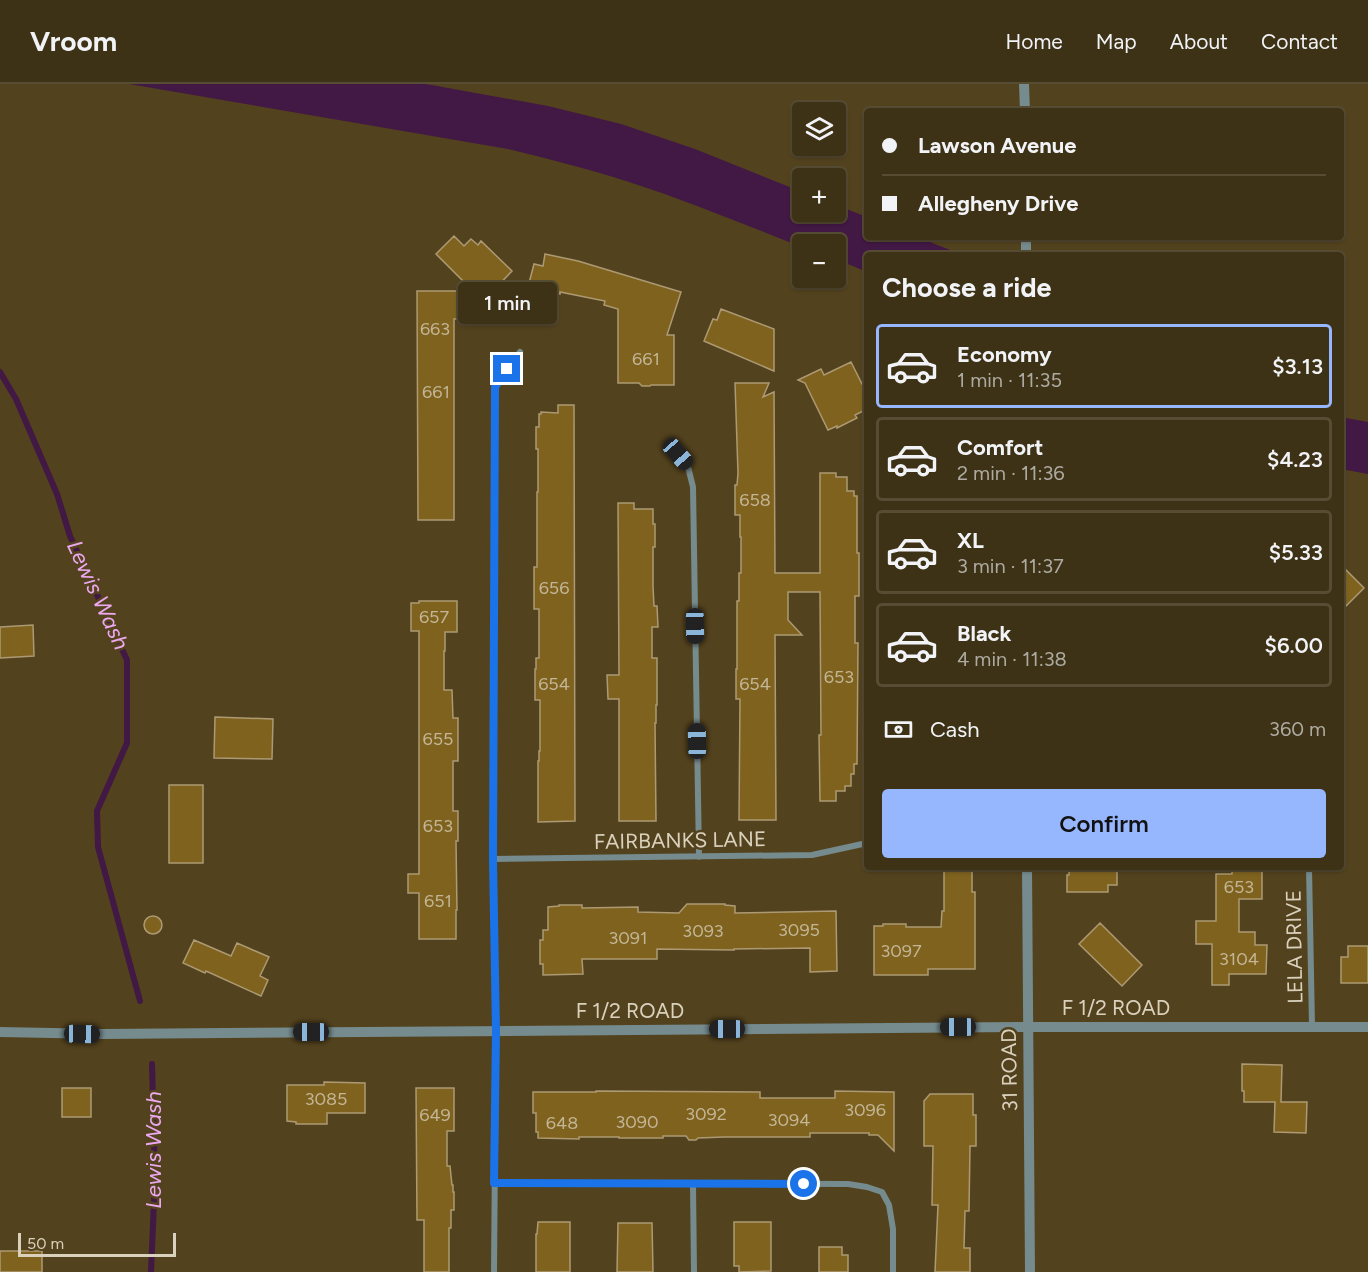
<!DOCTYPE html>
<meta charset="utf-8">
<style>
body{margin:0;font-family:Figtree,sans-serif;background:#493e23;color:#f1f3f6;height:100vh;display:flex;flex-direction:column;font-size:22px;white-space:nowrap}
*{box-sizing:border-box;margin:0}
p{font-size:20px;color:#adaaa1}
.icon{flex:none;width:33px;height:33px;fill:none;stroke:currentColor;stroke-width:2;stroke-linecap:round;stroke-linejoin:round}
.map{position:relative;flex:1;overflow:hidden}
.sheet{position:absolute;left:864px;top:168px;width:480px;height:618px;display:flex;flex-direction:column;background:#3e3216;border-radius:6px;box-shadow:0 2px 4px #0004,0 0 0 2px #574d35}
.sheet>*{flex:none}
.guide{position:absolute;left:864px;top:24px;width:480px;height:132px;border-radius:6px;box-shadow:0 2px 4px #0004,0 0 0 2px #574d35;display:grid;align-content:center;height:132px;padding:0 18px;background:#3e3216}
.buttons{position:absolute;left:792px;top:18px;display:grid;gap:12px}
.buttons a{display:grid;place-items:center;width:54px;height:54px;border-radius:6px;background:#3e3216;box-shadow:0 2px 4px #0004,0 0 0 2px #574d35;font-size:30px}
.scale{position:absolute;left:18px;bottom:15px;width:158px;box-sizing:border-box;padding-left:6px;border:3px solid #dad1bd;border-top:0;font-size:16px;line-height:21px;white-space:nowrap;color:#dad1bd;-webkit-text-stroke:4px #53421e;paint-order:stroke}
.end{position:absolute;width:27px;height:27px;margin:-14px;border:8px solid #1a73e8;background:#fff;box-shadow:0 0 0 3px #fff}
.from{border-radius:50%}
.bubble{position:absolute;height:42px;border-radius:6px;background:#3e3216;box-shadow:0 2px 4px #0004,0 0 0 2px #574d35;font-size:20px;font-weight:600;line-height:42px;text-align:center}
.car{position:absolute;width:18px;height:36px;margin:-18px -9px;border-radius:8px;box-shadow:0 0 4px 2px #0007;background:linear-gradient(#222 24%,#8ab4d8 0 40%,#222 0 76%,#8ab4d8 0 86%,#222 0)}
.guide b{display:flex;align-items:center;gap:21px;height:57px;font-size:22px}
.guide b+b{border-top:2px solid #574d35}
.guide i{width:15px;height:15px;background:#f1f3f6}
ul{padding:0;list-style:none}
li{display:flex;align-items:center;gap:18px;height:84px;margin:0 12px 9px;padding:0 6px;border:3px solid #574d35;border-radius:6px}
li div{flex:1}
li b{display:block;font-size:22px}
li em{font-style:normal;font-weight:600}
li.active{border-color:#96b6fd}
li>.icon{width:54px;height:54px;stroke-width:1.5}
h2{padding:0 18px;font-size:27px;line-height:72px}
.pay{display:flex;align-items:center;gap:15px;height:66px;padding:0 18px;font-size:22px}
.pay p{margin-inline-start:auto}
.cta{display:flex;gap:12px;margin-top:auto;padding:12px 18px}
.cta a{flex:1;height:69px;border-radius:6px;background:#96b6fd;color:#111;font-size:24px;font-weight:600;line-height:69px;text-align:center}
header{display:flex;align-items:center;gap:36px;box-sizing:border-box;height:84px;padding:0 30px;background:#3e3216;border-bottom:2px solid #574d35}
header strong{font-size:28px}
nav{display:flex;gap:33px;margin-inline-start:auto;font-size:21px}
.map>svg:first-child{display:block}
.water{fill:#421844}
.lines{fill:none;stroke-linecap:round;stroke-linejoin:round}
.stream{stroke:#421844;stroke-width:6}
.building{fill:#7e621e;stroke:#ad9a74;stroke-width:1.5}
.minor{stroke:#758b8e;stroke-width:6}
.tertiary{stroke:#758b8e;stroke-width:10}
.route{stroke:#1a73e8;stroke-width:8}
.labels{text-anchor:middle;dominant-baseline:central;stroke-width:5;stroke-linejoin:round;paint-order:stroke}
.number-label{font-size:18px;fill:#c3b595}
.street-label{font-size:21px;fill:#dad1bd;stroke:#53421e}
.water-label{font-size:22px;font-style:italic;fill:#eda9f0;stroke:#53421e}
</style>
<header>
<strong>Vroom</strong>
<nav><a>Home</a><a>Map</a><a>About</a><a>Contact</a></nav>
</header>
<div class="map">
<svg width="1368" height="1188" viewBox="0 0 1368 1188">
<rect width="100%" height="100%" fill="#53421e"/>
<path class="water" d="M 129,0 L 426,0 L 548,22 L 621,40 L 695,65 L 802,108 L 802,128 L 836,128 L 836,121 L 867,133 L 867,153 L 917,153 L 963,171 L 867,171 L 867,188 L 836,175 L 836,160 L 802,160 L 802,163 C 745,141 688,117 629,98 C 589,85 549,75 508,65 Z
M 1341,333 L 1368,338 L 1368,390 L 1341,385 Z"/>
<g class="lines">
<path class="stream" d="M 0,288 L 16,315 L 57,410 L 70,452 L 127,576 L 127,659 L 97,727 L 98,763 L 140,917
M 151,1188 L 155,1094 L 152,980"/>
</g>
<path class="building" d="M 454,152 L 464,162 L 471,155 L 478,161 L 481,157 L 512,187 L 490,210 L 488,208 L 481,215 L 436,170 Z
M 545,170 L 578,177 L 681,208 L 667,251 L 674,251 L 674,301 L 651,301 L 650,302 L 642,302 L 639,299 L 618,299 L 618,225 L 604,221 L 605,217 L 560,208 L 560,210 L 528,203 L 534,180 L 543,182 Z
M 417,207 L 457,207 L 457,235 L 454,235 L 454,436 L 418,436 Z
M 721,225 L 774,245 L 774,287 L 704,257 L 713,235 L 717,236 Z
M 851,278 L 867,310 L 867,325 L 855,331 L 857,334 L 837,344 L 837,342 L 828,346 L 805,299 L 798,296 L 821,285 L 824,291 Z
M 735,299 L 769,299 L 763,313 L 774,308 L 775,489 L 820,489 L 820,389 L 836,389 L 836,393 L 847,393 L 847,407 L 854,407 L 854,412 L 857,412 L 857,469 L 859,469 L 859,512 L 855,512 L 855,559 L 858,559 L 857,680 L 854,680 L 854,690 L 851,690 L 851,702 L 845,702 L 845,707 L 836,707 L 836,717 L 820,717 L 819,651 L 821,651 L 820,508 L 788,508 L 788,536 L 802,551 L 775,551 L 776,736 L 739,736 L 740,615 L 736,615 L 736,585 L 737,585 L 737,517 L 739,517 L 739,489 L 741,489 L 741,453 L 740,453 L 740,431 L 735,431 L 735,401 L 737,401 L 738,389 Z
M 558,321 L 574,321 L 575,737 L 538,738 L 538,677 L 539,677 L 539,667 L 540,667 L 540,616 L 535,616 L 535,585 L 536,585 L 536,574 L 539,574 L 539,525 L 534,525 L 534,483 L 537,483 L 537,408 L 538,408 L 538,365 L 536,365 L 536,343 L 539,343 L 539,330 L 541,330 L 541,328 L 558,329 Z
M 618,419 L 634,419 L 634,425 L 653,425 L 653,440 L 655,440 L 655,463 L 653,463 L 653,502 L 654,522 L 657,522 L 658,543 L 652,543 L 652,574 L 657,574 L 657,621 L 656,621 L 656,639 L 655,639 L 656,737 L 619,737 L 619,615 L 608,615 L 607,591 L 619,591 Z
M 1341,481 L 1364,504 L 1341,527 Z
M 419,517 L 457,517 L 457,548 L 445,548 L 445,567 L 444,567 L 444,606 L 452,606 L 453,634 L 458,634 L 458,677 L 453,677 L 453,727 L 458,727 L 458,757 L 456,757 L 457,826 L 456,826 L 456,855 L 419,855 L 419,809 L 408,809 L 408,790 L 419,790 L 419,547 L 411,547 L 411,519 L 419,519 Z
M 33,541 L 34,572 L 0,574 L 0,543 Z
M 215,633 L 273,635 L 272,675 L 214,674 Z
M 169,701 L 203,701 L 203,779 L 169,779 Z
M 944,783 L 972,783 L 972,808 L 975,808 L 975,885 L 928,885 L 928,891 L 874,891 L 874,842 L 883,842 L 883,840 L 906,840 L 906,843 L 941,843 L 942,827 L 944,827 Z
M 1069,783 L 1117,783 L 1117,801 L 1108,801 L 1108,808 L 1067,808 L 1067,791 L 1069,791 Z
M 1232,783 L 1262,783 L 1262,815 L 1239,815 L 1239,848 L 1255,848 L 1255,861 L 1267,861 L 1266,890 L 1229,890 L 1229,901 L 1212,901 L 1212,860 L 1196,860 L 1196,837 L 1216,837 L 1216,790 L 1232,790 Z
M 687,820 L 725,820 L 725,821 L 735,822 L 735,829 L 836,827 L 837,887 L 810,888 L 810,864 L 734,865 L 734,866 L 657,865 L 657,875 L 582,875 L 583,890 L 543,891 L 543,880 L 540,880 L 540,856 L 543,856 L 543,846 L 548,846 L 548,823 L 559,822 L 559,821 L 582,821 L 582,824 L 638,823 L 638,828 L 679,829 Z
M144 841a9 9 0 1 1 18 0a9 9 0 1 1-18 0Z
M 1100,839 L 1142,881 L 1122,902 L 1079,860 Z
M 194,856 L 231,872 L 237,859 L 269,873 L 260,892 L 268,896 L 261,912 L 206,887 L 205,889 L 183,879 Z
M 1348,862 L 1368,862 L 1368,899 L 1341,899 L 1341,873 L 1348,873 Z
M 1242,980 L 1282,981 L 1281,1018 L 1307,1018 L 1306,1049 L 1274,1048 L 1275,1018 L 1244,1018 L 1244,1007 L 1242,1007 Z
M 324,998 L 365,999 L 365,1029 L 327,1029 L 327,1040 L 296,1040 L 296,1038 L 287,1037 L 287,1001 L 324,1001 Z
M 62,1004 L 91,1004 L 91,1033 L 62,1033 Z
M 416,1004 L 454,1004 L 454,1047 L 447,1047 L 447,1082 L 450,1082 L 452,1101 L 453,1101 L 453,1108 L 454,1108 L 454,1126 L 451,1126 L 451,1144 L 449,1144 L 449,1188 L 424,1188 L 424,1136 L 417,1136 Z
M 596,1007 L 760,1008 L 760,1014 L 835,1014 L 835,1007 L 894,1008 L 894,1067 L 878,1051 L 869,1051 L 869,1049 L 810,1049 L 810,1053 L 724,1053 L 698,1054 L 696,1056 L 689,1056 L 686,1052 L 663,1052 L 663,1054 L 619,1054 L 619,1053 L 579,1053 L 579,1055 L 538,1054 L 538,1048 L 536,1048 L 536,1029 L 533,1029 L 533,1008 L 596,1008 Z
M 930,1010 L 973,1010 L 973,1031 L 976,1031 L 976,1062 L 970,1062 L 969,1127 L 965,1127 L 964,1164 L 970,1164 L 970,1188 L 935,1188 L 938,1121 L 932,1121 L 933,1062 L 924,1062 L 924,1017 Z
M 538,1138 L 570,1138 L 570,1188 L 536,1188 L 536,1150 L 537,1150 Z
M 734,1138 L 771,1138 L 771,1187 L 739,1188 L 739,1182 L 734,1182 Z
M 618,1139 L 652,1139 L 653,1188 L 617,1188 Z
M 819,1163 L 842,1163 L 842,1171 L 848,1171 L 848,1188 L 819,1188 Z
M 0,1167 L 42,1167 L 42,1188 L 0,1188 Z"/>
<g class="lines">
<path class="minor" d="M 670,360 L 687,379 L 693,403 L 699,773
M 493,775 L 812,771 L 867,759
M 1309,783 L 1312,942
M 494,1099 L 848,1100 L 867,1103 L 882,1108 L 889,1121 L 893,1145 L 893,1188
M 693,1100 L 694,1188
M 494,1188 L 496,947 L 493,775 L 495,303 L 520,268"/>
<path class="tertiary" d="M 1024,0 L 1025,27
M 1026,153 L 1026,171
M 1027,783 L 1030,1188
M 0,948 L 103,950 L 1028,943 L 1368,943"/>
</g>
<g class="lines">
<path class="route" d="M 507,285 L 495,303 L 493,775 L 496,947 L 494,1099 L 804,1100"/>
</g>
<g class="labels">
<g class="number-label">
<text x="435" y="245">663</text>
<text x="646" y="275">661</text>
<text x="436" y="308">661</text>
<text x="755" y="416">658</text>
<text x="554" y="504">656</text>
<text x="434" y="533">657</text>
<text x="839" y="593">653</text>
<text x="554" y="600">654</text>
<text x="755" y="600">654</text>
<text x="438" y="655">655</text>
<text x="438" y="742">653</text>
<text x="1239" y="803">653</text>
<text x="438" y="817">651</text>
<text x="799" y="846">3095</text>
<text x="703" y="847">3093</text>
<text x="628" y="854">3091</text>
<text x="901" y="867">3097</text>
<text x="1239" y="875">3104</text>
<text x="326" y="1015">3085</text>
<text x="865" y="1026">3096</text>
<text x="706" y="1030">3092</text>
<text x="435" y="1031">649</text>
<text x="789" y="1036">3094</text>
<text x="637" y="1038">3090</text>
<text x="562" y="1039">648</text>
</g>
<g class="street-label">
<text transform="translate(680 756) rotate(-1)">FAIRBANKS LANE</text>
<text transform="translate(1294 863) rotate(-91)">LELA DRIVE</text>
<text x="1116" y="923">F 1/2 ROAD</text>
<text x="630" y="926">F 1/2 ROAD</text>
<text transform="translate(1009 986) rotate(-91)">31 ROAD</text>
</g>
<g class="water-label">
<text transform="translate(98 511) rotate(65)">Lewis Wash</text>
<text transform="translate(153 1066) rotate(-90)">Lewis Wash</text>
</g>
</g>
</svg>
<div class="buttons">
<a><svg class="icon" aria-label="layers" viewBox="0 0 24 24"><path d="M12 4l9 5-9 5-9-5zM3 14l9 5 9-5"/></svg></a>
<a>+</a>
<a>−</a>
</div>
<div class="scale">50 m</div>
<i class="end from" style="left:804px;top:1100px"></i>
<i class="end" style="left:507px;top:285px"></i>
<div class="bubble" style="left:458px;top:198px;width:99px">1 min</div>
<i class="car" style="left:678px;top:370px;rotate:139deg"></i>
<i class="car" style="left:695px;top:542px;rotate:179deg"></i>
<i class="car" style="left:697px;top:657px;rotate:359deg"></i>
<i class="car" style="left:958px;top:943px;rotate:270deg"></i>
<i class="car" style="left:727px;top:945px;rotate:270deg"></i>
<i class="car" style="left:311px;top:948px;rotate:270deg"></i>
<i class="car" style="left:82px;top:950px;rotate:91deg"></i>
<div class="guide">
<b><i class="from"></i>Lawson Avenue</b>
<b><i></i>Allegheny Drive</b>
</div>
<section class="sheet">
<h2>Choose a ride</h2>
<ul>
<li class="active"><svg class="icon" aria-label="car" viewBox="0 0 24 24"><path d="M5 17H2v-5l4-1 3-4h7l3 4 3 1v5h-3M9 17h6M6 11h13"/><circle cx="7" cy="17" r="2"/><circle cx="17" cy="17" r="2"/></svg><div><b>Economy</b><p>1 min · 11:35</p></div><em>$3.13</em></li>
<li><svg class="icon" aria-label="car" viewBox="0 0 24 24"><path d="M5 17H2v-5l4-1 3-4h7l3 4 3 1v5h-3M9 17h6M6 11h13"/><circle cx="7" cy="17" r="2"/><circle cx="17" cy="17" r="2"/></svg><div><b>Comfort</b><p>2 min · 11:36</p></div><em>$4.23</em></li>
<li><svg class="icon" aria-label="car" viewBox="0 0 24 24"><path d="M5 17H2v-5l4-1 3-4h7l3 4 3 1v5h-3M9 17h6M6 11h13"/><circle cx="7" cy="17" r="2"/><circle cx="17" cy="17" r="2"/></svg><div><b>XL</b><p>3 min · 11:37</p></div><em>$5.33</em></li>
<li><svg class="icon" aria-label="car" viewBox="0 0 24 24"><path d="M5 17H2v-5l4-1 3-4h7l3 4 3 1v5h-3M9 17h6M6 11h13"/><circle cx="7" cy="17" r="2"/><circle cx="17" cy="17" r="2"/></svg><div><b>Black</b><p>4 min · 11:38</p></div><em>$6.00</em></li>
</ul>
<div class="pay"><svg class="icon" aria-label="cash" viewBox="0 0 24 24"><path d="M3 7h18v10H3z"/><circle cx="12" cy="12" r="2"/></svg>Cash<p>360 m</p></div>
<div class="cta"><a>Confirm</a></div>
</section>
</div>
